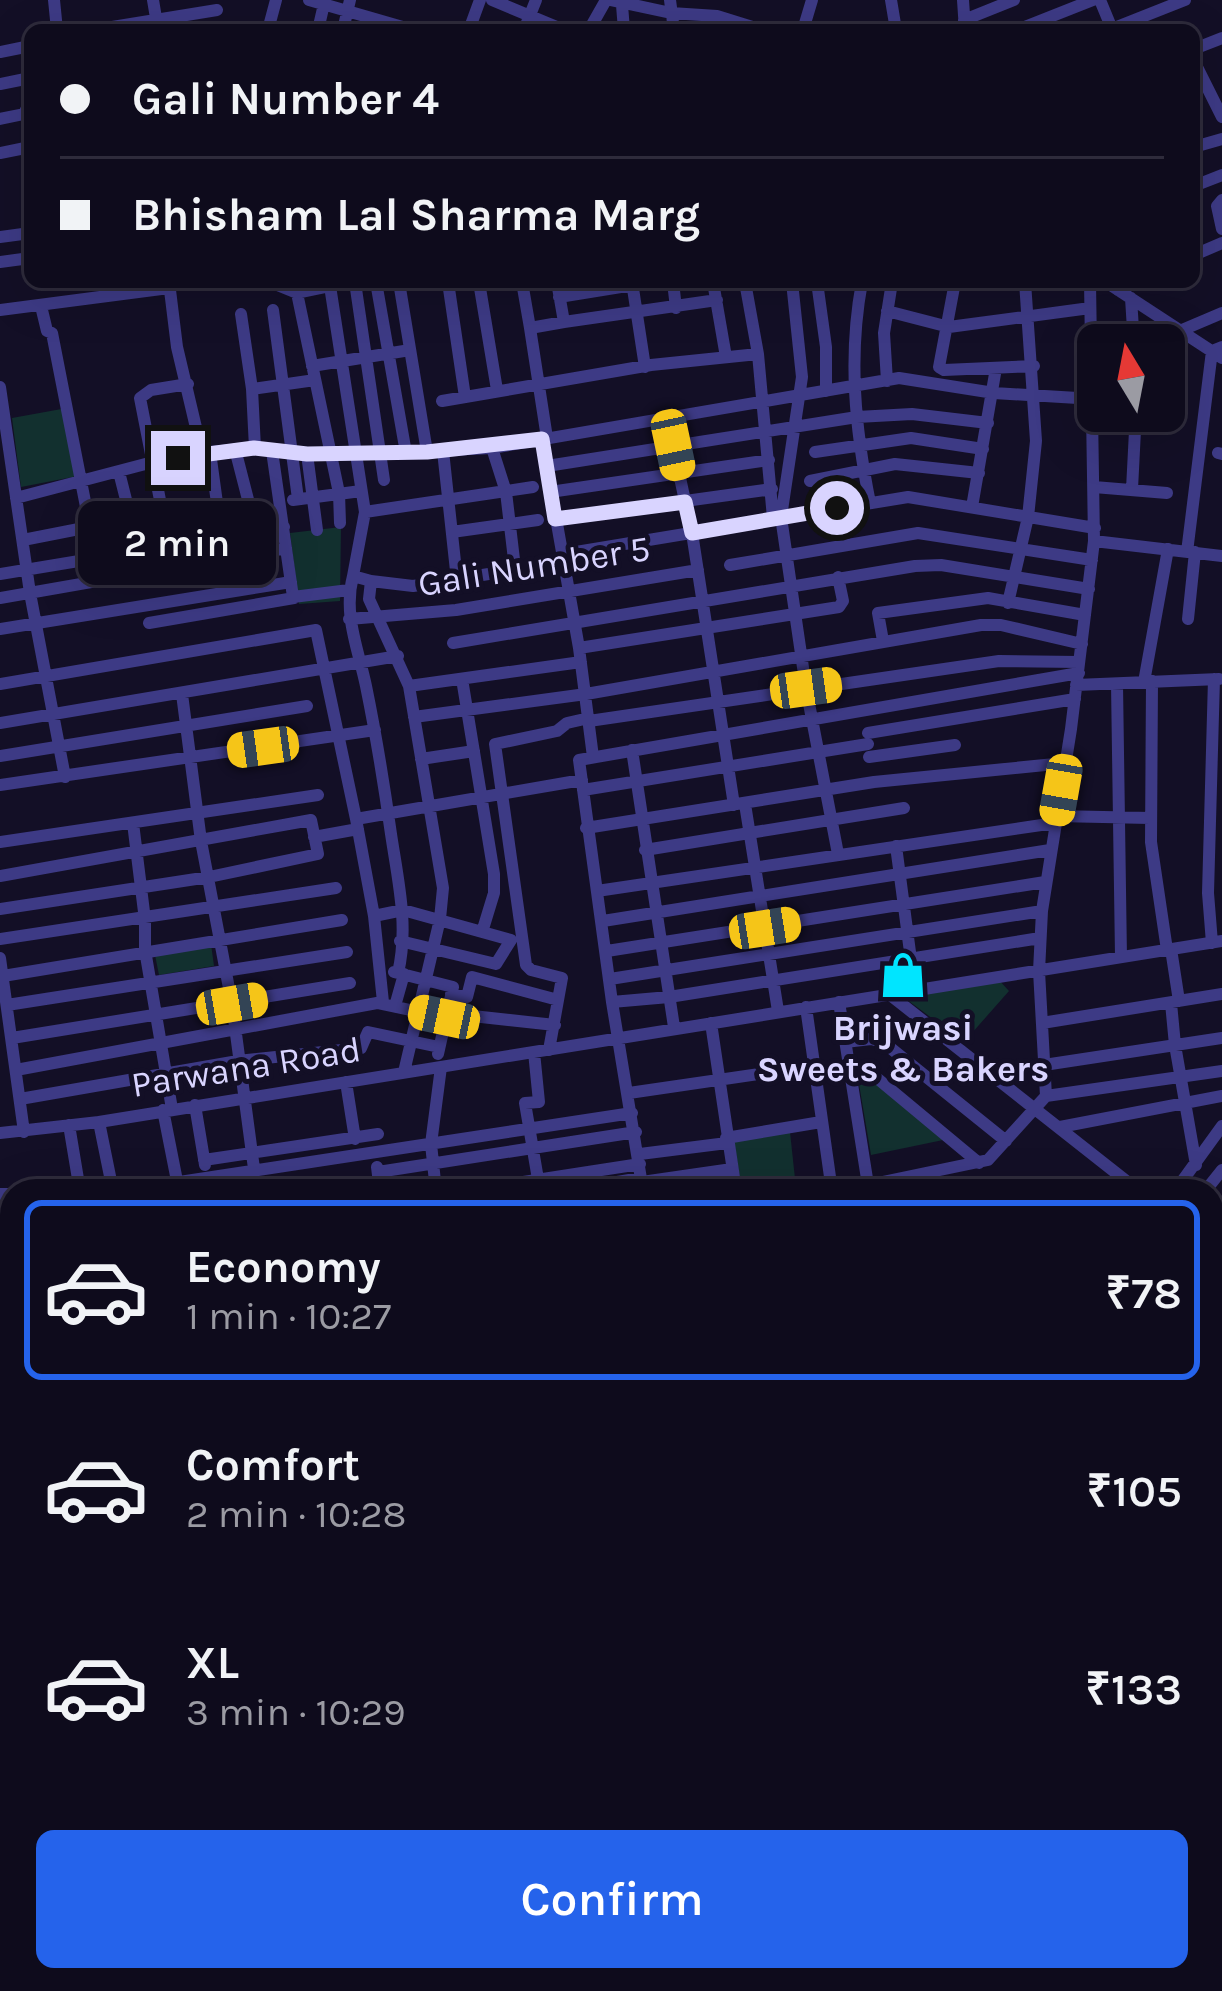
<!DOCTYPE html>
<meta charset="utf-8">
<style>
body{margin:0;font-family:Karla,sans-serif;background:#1c1929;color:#f1f3f6;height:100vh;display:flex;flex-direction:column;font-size:45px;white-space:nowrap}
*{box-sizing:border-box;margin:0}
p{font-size:39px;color:#9b9ba3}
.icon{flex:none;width:66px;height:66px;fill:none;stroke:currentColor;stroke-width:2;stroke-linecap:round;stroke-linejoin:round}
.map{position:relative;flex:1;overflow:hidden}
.panel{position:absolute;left:0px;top:1179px;width:1224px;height:813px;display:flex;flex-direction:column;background:#0e0b1c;border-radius:36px 36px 0 0;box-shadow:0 12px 48px #0002,0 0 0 3px #2e2b3b}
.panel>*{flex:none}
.guide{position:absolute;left:24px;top:24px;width:1176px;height:264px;border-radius:18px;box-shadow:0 12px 48px #0002,0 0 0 3px #2e2b3b;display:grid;align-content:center;height:264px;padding:0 36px;background:#0e0b1c}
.needle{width:78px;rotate:350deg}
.controls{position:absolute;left:1077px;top:324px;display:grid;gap:24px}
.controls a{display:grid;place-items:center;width:108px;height:108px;border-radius:18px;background:#0e0b1c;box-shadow:0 12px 48px #0002,0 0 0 3px #2e2b3b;font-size:60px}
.end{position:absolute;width:54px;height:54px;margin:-27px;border:15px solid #d9d4ff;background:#111;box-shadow:0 0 0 6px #111}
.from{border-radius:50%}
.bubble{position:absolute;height:84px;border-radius:18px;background:#0e0b1c;box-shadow:0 12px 48px #0002,0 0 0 3px #2e2b3b;font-size:39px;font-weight:600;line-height:84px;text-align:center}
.car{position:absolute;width:36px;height:72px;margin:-36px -18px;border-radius:15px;box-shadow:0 0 9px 3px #0007;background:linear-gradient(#f5c518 24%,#345 0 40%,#f5c518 0 76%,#345 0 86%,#f5c518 0)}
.guide b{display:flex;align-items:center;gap:42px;height:114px;font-size:45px}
.guide b+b{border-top:3px solid #2e2b3b}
.guide i{width:30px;height:30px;background:#f1f3f6}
ul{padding:21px 0 0;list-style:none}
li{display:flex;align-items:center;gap:36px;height:180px;margin:0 24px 18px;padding:0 12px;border:6px solid transparent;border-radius:18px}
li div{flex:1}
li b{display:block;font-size:45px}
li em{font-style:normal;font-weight:600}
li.on{border-color:#2563eb}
li>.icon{width:108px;height:108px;stroke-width:1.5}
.primary-button{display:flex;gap:24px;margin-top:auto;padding:24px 36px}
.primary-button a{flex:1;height:138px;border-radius:18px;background:#2563eb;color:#fff;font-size:48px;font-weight:600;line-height:138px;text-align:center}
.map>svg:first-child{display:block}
.green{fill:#12302f}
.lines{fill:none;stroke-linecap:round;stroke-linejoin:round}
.minor{stroke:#3d3a85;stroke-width:12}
.major{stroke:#c25bff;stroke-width:15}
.route{stroke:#d9d4ff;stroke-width:15}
.labels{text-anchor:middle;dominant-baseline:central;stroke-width:10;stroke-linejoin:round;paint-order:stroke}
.street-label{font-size:36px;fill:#d9d4ff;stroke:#130f26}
.poi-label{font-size:36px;font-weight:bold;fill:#d9d4ff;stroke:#130f26}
</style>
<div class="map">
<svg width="1222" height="1991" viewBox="0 0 1222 1991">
<rect width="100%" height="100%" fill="#130f26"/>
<path class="green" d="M 67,408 L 78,476 L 21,487 L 12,418 Z
M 341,527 L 340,601 L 299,604 L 290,533 Z
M 211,944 L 214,966 L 159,975 L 155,955 Z
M 998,979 L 1009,991 L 964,1042 L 902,996 Z
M 858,1078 L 873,1080 L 948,1139 L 871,1155 Z
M 790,1132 L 796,1188 L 742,1191 L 734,1141 Z
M 12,1888 L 12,1945 L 0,1948 L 0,1890 Z
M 237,1980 L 326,1980 L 336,1991 L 217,1991 L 216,1986 Z"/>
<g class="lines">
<path class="minor" d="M 54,0 L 57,30
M 153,0 L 158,30
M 309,0 L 413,30
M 492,0 L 564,30
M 610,0 L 671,13 L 717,16 L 762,30
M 670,0 L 674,30
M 891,0 L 896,30
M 963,0 L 965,30
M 1100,0 L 1112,29
M 622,5 L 624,30
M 964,20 L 1014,0
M 94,30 L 217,10
M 268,30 L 276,0
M 318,30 L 324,4
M 343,30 L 350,0
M 469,30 L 480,0
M 524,30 L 536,0
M 589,30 L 606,0
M 803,30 L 812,0
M 1017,30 L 1093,0
M 1109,30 L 1185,0
M 1194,49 L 1222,38
M 0,52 L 30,46
M 1194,61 L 1222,117
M 0,84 L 30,78
M 0,119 L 24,114 L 30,102
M 1194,147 L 1222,139
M 0,153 L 30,147
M 1194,186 L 1222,175
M 1222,200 L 1217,206 L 1222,229
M 0,237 L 30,233
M 1194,255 L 1222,243
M 0,262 L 30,258
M 169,282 L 177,347 L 202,453
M 270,282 L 297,293 L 350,282
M 355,282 L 384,480
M 376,282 L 406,453
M 399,282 L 427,452
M 448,282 L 465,397
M 479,282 L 497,390
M 522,282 L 530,328 L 564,322 L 557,282
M 632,282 L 645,367
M 673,282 L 676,308
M 713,282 L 726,357
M 745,282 L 758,354 L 773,518
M 792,282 L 802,377 L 781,517 L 806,688 L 838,854
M 817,282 L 826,347 L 826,391
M 862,282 C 848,357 855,428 870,503
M 955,282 L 939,367 L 944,370 L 1034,366
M 1106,282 L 1222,358
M 330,286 L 365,512 L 353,576 L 371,581 L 369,599 L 409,686 L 443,888 L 440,919 L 404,1072
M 1118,290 L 1135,282
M 297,293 L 339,493 L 340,523
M 559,297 L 633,285
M 1131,298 L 1134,345
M 0,310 L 169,288
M 273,310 L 298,499
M 887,311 L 949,327 L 1090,308
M 241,314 L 252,389 L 255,448
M 564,322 L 717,300
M 530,328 L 547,438
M 1182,330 L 1222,313
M 312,366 L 410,350
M 887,381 L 884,333 L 892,282
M 0,387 L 30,593 L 65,777
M 252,389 L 315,380
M 442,401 L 651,365 L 758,354
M 667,418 L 692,533 L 734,805
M 542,439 L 579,648 L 593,757
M 492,448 L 506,492 L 515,568
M 235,449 L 262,554
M 272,451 L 293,597 L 349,590
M 443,451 L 457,580
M 210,452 L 225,561
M 815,452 L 911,438 L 983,449
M 1218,453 L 1222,454
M 307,454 L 317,530
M 547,466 L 857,417 L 912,414 L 988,423
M 119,472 L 139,551
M 810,481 L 895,464 L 979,473
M 1094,487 L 1167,493
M 1132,489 L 1136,411
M 550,492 L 769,460
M 16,498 L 153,462 L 210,452 L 255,448 L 307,454 L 383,453 L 492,448 L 899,378 L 994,393 L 1094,399
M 293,500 L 361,491
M 972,507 L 996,368
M 365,512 L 533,487
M 555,519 L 772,489
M 452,532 L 538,520
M 23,540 L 84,528 L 89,522 L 52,333 L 47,331 L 41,306
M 1094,541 L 1222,556
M 169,546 L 140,398 L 151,390 L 188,384
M 1187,552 L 1212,351 L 1222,347
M 564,554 L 908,497 L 1095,528
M 730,565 L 918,533 L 1092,560
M 0,574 L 284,527
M 353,576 C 343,615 358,648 366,686 C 376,735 384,784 391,834 C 398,881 409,926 398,973
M 371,581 L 413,586 L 565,562
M 0,598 L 286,548
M 1008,603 L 1028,517 L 1036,441 L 1025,282
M 349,619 L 456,610 L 698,570
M 1188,619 L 1195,552
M 149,623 L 294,598
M 0,629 L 291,582
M 883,641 L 878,613 L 988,598 L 1085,615
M 453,643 L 915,566 L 941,565 L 1089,589
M 579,648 L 839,607 L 843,601 L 838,577
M 462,679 L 494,874 L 494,893 L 483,929
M 1152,681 L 1151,842 L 1167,950
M 1144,682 L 1168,549
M 0,684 L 316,630 L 356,819 L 582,780
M 1117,684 L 1121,957
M 1076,685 L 1219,679
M 409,686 L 581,662
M 182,694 L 201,841 L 232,1004 L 257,1191
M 414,717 L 586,694 L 981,625 L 1001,625 L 1082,644
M 589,721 L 999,661 L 1079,662
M 0,723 L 398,656
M 868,733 L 1075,699
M 632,750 L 674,1027
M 0,756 L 307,706
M 869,757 L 955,745
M 421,759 L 474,751
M 0,785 L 375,730
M 583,790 L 868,744
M 745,804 L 778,1011
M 1056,816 L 1150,818
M 356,819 L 374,916 L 383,1002
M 133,823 L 145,920 L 145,950 L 172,1109
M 586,828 L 874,782 L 1065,763
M 314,837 L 358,829
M 0,842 L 318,795
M 896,846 L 915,990
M 645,850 L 904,808
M 0,876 L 311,820 L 318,854 L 209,877 L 0,909
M 597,891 L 1055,823
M 374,916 L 403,910 L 511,940 L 496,964 L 400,941
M 603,921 L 1050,850
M 0,939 L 336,888
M 1212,943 L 1208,893 L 1214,679
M 1171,949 L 1179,1001
M 607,951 L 1045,882
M 0,958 L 24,1132
M 394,972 L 453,987 L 438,1054
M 3,976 L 342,920
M 610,979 L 1042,911
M 451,994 L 467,997 L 472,977 L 558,1000
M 889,994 L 1139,1191
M 612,1002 L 669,997 L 1040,938
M 839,1002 L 868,1185 L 988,1160 L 1046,1096 L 1039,971 L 1042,911 L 1071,729 L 1094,541 L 1090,282
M 1171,1003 L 1175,1045 L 1196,1165
M 7,1005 L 347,952
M 395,1006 L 404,974
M 806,1007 L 832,1191
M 445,1013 L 555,1025
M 711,1023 L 736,1191
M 1042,1023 L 1222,994
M 12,1038 L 350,983
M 845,1042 L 871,1039 L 883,1042 L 1006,1141
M 549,1050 L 562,978 L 531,970 L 526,965 L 495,744 L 557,731 L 567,723 L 589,718
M 534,1052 L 539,1102 L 525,1103 L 540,1191
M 1044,1065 L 1222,1038
M 16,1070 L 377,1003 L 444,1017
M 849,1070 L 872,1074 L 979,1163
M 346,1082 L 355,1139
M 629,1093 L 813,1066
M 1046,1096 L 1222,1071
M 20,1099 L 238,1061 L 361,1048 L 368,1032 L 439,1047
M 195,1105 L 205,1165
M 163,1110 L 179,1191
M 99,1122 L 113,1191
M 69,1125 L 80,1191
M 1060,1127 L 1222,1096
M 0,1133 L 99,1122 L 1222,941
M 726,1138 L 821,1122
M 640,1154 L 727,1143
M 204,1160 L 378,1134
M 377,1167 L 380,1191
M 378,1172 L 636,1132
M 642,1182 L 732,1169
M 842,1190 L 868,1185
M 1206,1190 L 1222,1170
M 120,1191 L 632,1113
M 436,1191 L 431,1144 L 441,1067
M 465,1191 L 640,1164
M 564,1191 L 641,1178
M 643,1191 L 612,1002 L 579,760 L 1079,673
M 1175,1191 L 1222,1126
M 0,1194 L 12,1194
M 1212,1196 L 1222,1204
M 1212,1250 L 1222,1258
M 0,1256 L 12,1256
M 0,1305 L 12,1308
M 1212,1355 L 1222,1352
M 1212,1466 L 1222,1466
M 0,1496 L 12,1502
M 1212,1501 L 1212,1505
M 1212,1539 L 1222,1538
M 0,1564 L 12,1562
M 1212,1606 L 1222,1614
M 0,1643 L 12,1640
M 1212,1659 L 1222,1667
M 1212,1716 L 1222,1723
M 0,1727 L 12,1725
M 0,1762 L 12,1759
M 1212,1767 L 1222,1774
M 0,1796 L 12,1793
M 1212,1811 L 1222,1819
M 8,1842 L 12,1858
M 1212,1848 L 1222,1836
M 0,1887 L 12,1885
M 1212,1920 L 1222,1908
M 1212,1934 L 1222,1941
M 0,1950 L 12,1948
M 119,1980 L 121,1991
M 862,1980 L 875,1991
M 1132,1980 L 1146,1991
M 1204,1980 L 1217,1991
M 0,1986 L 30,1980
M 726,1991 L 741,1980"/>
<path class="major" d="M 1212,1364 L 1222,1361
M 1212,1377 L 1222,1375
M 0,1652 L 12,1649
M 0,1664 L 12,1662
M 392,1980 L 401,1991"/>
</g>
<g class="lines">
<path class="route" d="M 178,458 L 254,448 L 307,454 L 427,452 L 542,439 L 555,519 L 685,502 L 692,533 L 837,508"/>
</g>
<defs>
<symbol id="shop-bare" viewBox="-9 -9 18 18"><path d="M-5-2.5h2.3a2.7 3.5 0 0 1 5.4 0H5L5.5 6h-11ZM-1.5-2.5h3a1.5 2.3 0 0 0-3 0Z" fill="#00e5ff" stroke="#130f26" stroke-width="2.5" paint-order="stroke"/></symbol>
</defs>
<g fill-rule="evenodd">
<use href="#shop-bare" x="870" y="942" width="66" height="66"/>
</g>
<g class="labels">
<g class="street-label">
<text transform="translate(534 566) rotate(-9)">Gali Number 5</text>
<text transform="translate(246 1067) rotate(-9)">Parwana Road</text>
</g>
<g class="poi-label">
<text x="903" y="1028">Brijwasi<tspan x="903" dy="41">Sweets &amp; Bakers</tspan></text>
</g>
</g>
</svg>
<div class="controls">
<a><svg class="needle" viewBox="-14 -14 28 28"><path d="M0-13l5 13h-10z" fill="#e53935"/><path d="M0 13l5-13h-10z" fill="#9b9ba3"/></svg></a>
</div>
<i class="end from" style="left:837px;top:508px"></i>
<i class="end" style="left:178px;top:458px"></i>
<div class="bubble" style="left:78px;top:501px;width:198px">2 min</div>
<i class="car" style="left:673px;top:445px;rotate:168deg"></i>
<i class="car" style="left:806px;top:688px;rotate:82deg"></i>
<i class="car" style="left:263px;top:747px;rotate:262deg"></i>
<i class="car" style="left:1061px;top:790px;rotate:190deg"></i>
<i class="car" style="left:765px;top:928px;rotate:81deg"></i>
<i class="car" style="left:232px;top:1004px;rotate:80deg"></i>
<i class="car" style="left:444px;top:1017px;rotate:282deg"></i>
<div class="guide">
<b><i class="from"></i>Gali Number 4</b>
<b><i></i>Bhisham Lal Sharma Marg</b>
</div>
<section class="panel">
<ul>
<li class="on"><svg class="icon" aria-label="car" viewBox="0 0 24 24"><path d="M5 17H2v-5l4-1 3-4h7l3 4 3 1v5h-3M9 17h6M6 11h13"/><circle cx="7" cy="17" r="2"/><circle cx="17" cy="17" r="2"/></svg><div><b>Economy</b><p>1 min · 10:27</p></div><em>₹78</em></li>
<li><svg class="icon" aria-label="car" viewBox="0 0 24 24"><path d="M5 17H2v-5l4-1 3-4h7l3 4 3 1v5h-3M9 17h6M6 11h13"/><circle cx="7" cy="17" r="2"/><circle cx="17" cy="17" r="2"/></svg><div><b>Comfort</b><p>2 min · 10:28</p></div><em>₹105</em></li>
<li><svg class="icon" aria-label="car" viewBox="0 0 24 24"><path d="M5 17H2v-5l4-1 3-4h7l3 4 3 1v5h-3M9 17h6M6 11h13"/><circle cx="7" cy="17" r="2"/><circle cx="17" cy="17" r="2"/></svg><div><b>XL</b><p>3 min · 10:29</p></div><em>₹133</em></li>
</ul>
<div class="primary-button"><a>Confirm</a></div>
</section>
</div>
